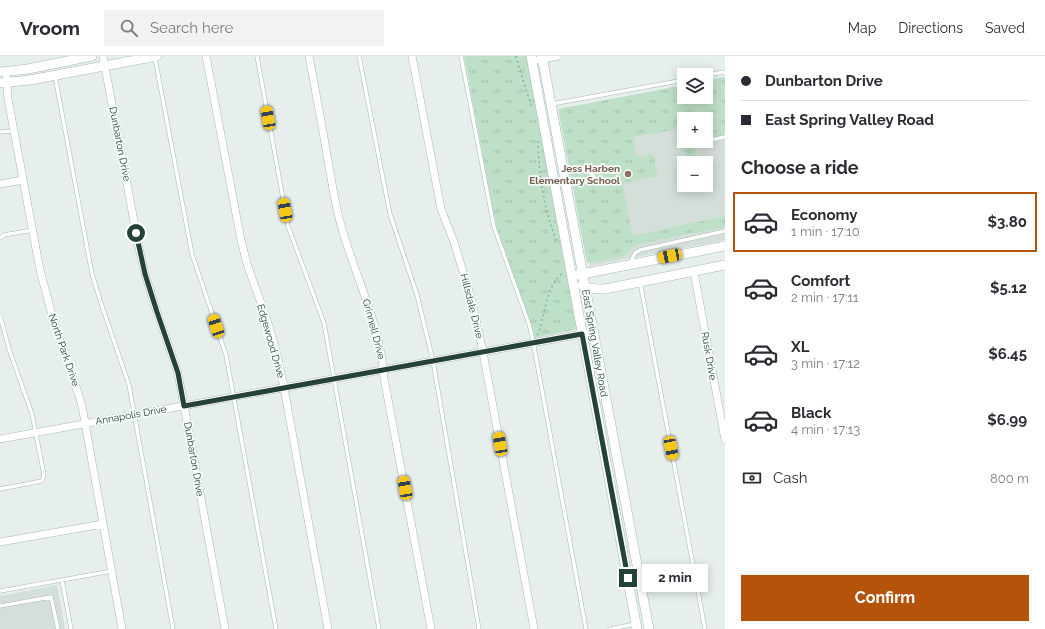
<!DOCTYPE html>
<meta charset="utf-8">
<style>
body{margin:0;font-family:Raleway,sans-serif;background:#f2f2f3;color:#2b2b33;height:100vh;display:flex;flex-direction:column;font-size:15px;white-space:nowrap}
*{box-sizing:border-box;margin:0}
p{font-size:13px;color:#7c7c81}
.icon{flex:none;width:22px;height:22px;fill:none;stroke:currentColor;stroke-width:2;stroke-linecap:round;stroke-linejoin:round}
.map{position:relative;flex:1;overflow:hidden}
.panel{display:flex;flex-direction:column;background:#fff;width:320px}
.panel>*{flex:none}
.hud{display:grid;align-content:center;height:88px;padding:0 16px;background:#fff}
.buttons{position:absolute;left:677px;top:12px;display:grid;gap:8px}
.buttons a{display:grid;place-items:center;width:36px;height:36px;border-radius:0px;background:#fff;box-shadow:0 2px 10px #0003;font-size:20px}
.end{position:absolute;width:18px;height:18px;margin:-9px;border:5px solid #24423a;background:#fff;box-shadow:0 0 0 2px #fff}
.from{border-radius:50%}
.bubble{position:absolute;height:28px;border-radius:0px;background:#fff;box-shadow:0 2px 10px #0003;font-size:13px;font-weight:700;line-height:28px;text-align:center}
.car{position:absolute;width:12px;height:24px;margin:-12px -6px;border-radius:5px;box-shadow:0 0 3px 1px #0007;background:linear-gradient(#f5c518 24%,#345 0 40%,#f5c518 0 76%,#345 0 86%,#f5c518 0)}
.hud b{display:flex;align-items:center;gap:14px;height:38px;font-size:15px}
.hud b+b{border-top:1px solid #e1e1e2}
.hud i{width:10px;height:10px;background:#2b2b33}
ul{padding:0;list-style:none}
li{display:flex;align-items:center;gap:12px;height:60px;margin:0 8px 6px;padding:0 8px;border:2px solid transparent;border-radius:0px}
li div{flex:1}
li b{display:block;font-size:15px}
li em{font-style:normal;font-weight:700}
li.current{border-color:#b45309}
li>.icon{width:36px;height:36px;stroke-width:1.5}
h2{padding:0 16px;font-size:18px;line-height:48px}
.pay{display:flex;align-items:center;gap:10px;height:44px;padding:0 16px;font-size:15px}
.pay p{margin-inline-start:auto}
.cta{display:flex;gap:8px;margin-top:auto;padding:8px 16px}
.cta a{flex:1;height:46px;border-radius:0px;background:#b45309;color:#fff;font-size:16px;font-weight:700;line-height:46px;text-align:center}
header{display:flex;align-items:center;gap:24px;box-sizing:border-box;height:56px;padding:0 20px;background:#fff;border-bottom:1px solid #e1e1e2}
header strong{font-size:19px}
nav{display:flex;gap:22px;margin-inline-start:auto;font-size:14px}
.search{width:280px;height:36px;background:#f2f2f3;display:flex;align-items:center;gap:10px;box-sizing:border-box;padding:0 14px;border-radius:0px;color:#7c7c81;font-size:15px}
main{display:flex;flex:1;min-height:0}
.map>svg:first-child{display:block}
.built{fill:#d4dfda;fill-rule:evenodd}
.grass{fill:url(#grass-tufts)}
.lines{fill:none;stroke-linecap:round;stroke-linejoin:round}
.service-casing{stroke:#a8b8b2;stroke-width:4.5}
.minor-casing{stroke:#a8b8b2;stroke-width:8}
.tertiary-casing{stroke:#a8b8b2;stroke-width:10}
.path{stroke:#86b3a5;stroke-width:1.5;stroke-dasharray:2 3;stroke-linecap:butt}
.service{stroke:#fff;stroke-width:3.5}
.minor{stroke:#fff;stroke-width:7}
.tertiary{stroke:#fff;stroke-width:9}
.route{stroke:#24423a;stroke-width:5}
.education-dot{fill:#8d6e63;stroke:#f7fbf9;stroke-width:1.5}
.labels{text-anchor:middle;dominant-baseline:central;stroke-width:3.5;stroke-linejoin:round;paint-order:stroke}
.street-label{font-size:10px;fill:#24423a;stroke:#f7fbf9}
.education-label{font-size:10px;font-weight:bold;fill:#785e54;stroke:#f7fbf9;text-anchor:end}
</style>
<header>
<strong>Vroom</strong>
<div class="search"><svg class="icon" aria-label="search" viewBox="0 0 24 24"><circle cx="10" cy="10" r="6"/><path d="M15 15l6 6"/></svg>Search here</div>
<nav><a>Map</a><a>Directions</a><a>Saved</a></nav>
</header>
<main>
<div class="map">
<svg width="725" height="573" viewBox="0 0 725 573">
<defs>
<pattern id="grass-tufts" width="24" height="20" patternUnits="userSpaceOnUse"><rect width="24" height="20" fill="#bfe0c8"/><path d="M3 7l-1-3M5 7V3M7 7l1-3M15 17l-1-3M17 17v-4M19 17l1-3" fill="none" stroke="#a4c1ad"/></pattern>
</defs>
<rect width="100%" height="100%" fill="#e6efeb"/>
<path class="built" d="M 725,23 L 725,184 L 590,210 L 560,54 L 684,41 L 706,41 ZM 684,63 L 706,63 L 706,85 L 684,85 ZM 684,107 L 706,107 L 706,129 L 684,129 Z
M 57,529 L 65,573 L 0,573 L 0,540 Z"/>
<path class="grass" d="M 464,0 L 527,0 L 578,273 L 533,282 L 496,170 Z
M 725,21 L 725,79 L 706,82 L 706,63 L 684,63 L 684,85 L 694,85 L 697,100 L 687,102 L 679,73 L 633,81 L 636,101 L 653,98 L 658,120 L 623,127 L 632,180 L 725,160 L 725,171 L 638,188 L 630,193 L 625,200 L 587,207 L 558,53 L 684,29 L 684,41 L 706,41 L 706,25 Z"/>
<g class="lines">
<defs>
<path id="service" d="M 257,0 L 288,170 L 324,267 L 379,573
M 359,0 L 390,158 L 417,239 L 433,305 L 479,573
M 461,0 L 494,171 L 529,268 L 532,280 L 586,573
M 155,2 L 192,198 L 226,299 L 276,573
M 706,19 L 725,16
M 55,20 L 92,218 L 102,250 L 129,329 L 173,573
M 552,48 L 684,24
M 0,76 L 14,75
M 706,85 L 725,81
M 699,86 L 705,85
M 565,117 C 581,114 590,110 598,127
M 0,182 L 4,179 L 33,174
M 630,208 L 635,197 L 640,194 L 725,175
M 640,226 L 705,573
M 0,260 L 10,296 L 32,358 L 44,419 L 42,425 L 0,433
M 62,524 L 71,573
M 0,535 L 112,515
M 0,550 L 51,541 L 58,573
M 610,573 L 636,568"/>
<path id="minor" d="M 103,0 L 139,192 L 145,218 L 157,256 L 178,317 L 225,573
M 206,0 L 241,184 L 247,208 L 268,267 L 277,298 L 284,332 L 328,573
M 309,0 C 316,37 323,74 329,111 C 333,132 336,155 343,176 C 357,224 381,271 384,322 L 431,573
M 412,0 L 441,153 L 454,186 L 472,245 L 483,296 L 534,573
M 532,5 L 558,0
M 6,16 L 8,43 L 40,214 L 55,270 L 78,337 L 82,350 L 122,573
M 0,128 L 23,124
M 694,216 L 725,384
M 0,383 L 593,276
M 0,486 L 103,468"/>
<path id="tertiary" d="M 531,0 L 637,573
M 542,0 L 649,573
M 0,16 L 28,13 L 92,0
M 0,27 L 30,24 L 157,0
M 577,219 L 725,190
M 582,229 C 589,234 597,233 605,233 L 725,209"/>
</defs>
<use href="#service" class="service-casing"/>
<use href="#minor" class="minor-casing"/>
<use href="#tertiary" class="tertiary-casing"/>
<path class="path" d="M 516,0 L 522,21 L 532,52
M 538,85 C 539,122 544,152 557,187
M 537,279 L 538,278 C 546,257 545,230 564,216"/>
<use href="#service" class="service"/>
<use href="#minor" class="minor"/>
<use href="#tertiary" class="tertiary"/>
</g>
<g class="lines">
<path class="route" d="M 136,177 L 145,218 L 157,256 L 178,317 L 184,350 L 582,278 L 628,522"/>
</g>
<circle class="education-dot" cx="628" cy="118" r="4"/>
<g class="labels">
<g class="street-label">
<text transform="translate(120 88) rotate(79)">Dunbarton Drive</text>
<text transform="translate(472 250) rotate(76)">Hillsdale Drive</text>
<text transform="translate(374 273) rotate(75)">Grinnell Drive</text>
<text transform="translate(271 285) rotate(74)">Edgewood Drive</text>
<text transform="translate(595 287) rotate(80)">East Spring Valley Road</text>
<text transform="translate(64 294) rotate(71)">North Park Drive</text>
<text transform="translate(709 300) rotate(80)">Rusk Drive</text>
<text transform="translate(131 359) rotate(-10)">Annapolis Drive</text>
<text transform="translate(194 403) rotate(80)">Dunbarton Drive</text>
</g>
<g class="education-label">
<text x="620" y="112">Jess Harben<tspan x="620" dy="12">Elementary School</tspan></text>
</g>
</g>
</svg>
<div class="buttons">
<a><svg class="icon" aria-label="layers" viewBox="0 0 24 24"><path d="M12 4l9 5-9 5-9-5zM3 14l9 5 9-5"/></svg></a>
<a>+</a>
<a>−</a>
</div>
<i class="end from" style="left:136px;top:177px"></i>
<i class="end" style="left:628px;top:522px"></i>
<div class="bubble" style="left:642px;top:508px;width:66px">2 min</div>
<i class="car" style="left:268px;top:62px;rotate:350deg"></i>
<i class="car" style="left:285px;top:154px;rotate:350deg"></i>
<i class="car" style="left:670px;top:200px;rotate:259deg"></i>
<i class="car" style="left:216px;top:270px;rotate:342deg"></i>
<i class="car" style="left:500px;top:388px;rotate:350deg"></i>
<i class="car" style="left:671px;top:392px;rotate:169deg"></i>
<i class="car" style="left:405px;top:432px;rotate:350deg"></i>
</div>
<section class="panel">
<div class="hud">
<b><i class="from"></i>Dunbarton Drive</b>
<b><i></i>East Spring Valley Road</b>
</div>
<h2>Choose a ride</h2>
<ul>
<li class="current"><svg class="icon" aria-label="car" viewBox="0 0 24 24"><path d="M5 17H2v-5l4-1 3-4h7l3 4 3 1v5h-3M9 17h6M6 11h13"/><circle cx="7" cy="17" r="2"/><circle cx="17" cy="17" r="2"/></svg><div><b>Economy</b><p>1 min · 17:10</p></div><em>$3.80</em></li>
<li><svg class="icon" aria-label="car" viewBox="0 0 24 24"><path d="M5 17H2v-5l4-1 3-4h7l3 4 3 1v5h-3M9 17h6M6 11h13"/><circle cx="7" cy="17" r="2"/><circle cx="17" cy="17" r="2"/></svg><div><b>Comfort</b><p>2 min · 17:11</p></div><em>$5.12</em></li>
<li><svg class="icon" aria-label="car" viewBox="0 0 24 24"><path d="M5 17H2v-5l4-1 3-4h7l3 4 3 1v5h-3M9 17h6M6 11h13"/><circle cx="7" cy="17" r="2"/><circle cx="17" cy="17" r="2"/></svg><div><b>XL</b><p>3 min · 17:12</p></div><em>$6.45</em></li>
<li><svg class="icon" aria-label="car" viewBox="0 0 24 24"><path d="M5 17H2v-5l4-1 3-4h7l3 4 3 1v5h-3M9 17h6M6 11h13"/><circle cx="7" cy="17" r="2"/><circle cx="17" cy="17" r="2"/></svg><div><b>Black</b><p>4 min · 17:13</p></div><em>$6.99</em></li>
</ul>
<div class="pay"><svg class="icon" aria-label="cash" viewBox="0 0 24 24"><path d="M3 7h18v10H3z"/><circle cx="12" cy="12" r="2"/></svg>Cash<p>800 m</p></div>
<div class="cta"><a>Confirm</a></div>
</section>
</main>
